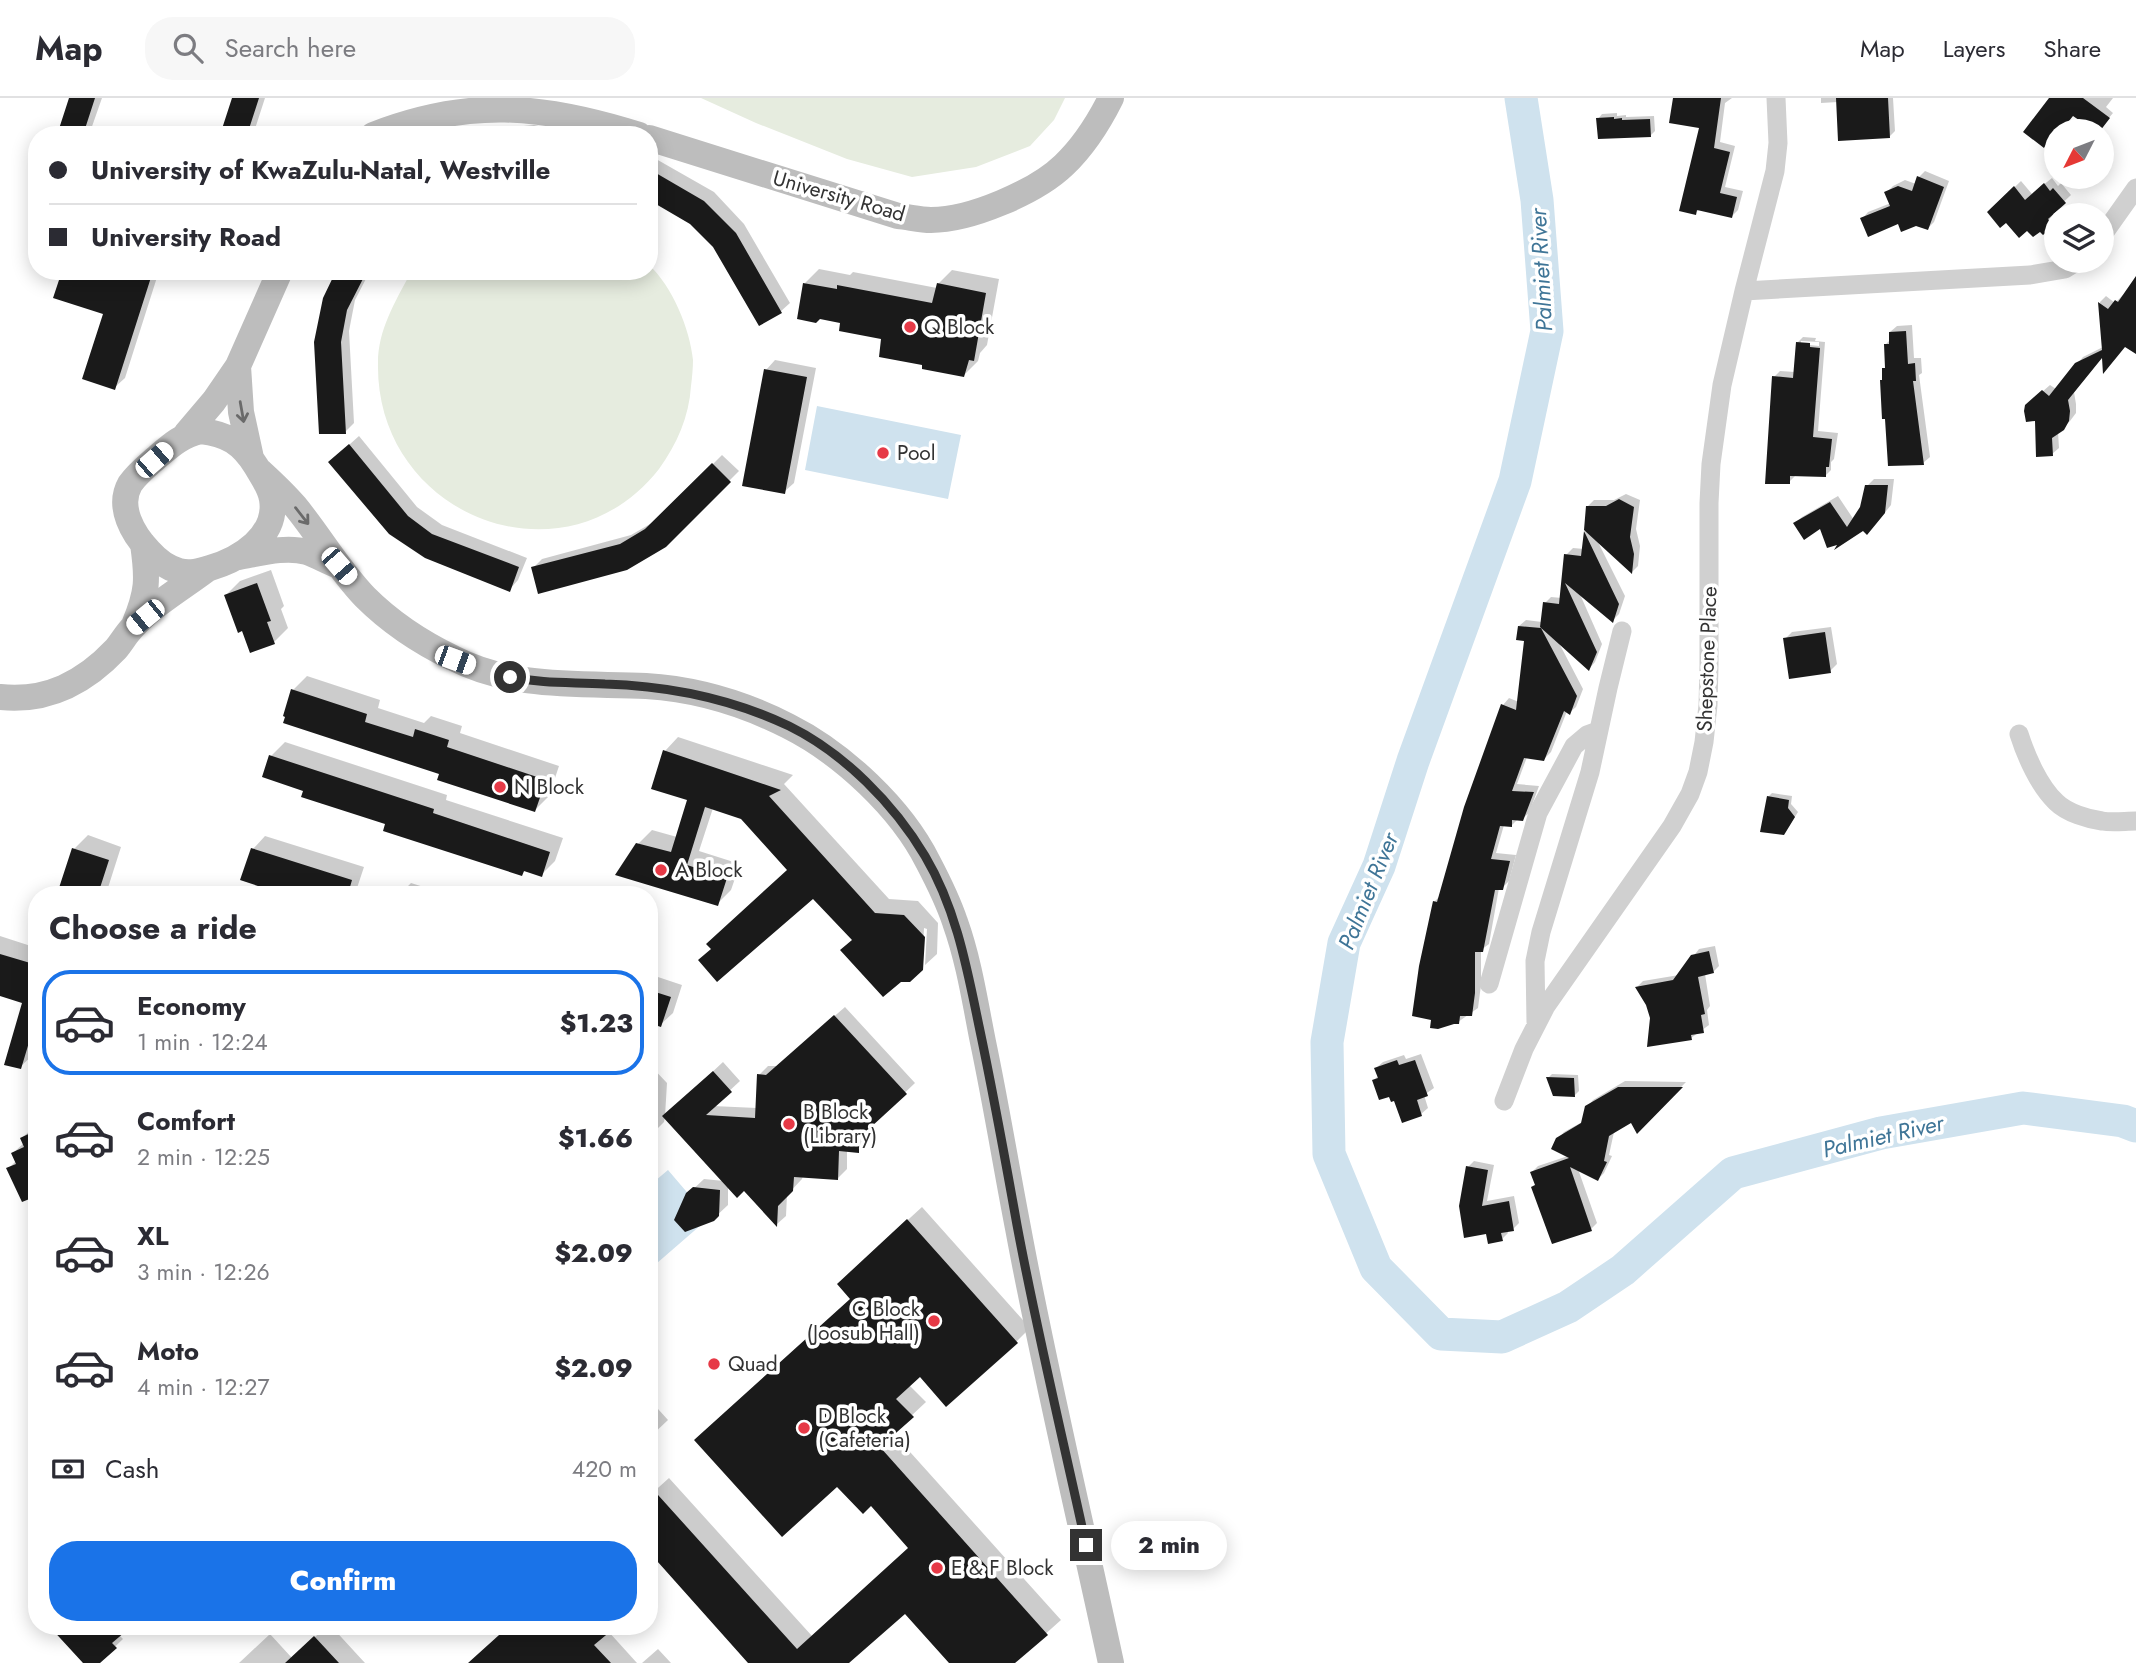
<!DOCTYPE html>
<meta charset="utf-8">
<style>
body{margin:0;font-family:Jost,sans-serif;background:#f7f7f7;color:#2b2b33;height:100vh;display:flex;flex-direction:column;font-size:26px;white-space:nowrap}
*{box-sizing:border-box;margin:0}
p{font-size:23px;color:#7c7c81}
.icon{flex:none;width:38px;height:38px;fill:none;stroke:currentColor;stroke-width:2;stroke-linecap:round;stroke-linejoin:round}
.map{position:relative;flex:1;overflow:hidden}
.details{position:absolute;left:28px;top:788px;width:630px;height:749px;display:flex;flex-direction:column;background:#fff;border-radius:28px;box-shadow:0 4px 18px #0003}
.details>*{flex:none}
.banner{position:absolute;left:28px;top:28px;width:630px;height:154px;border-radius:28px;box-shadow:0 4px 18px #0003;display:grid;align-content:center;height:154px;padding:0 21px;background:#fff}
.needle{width:46px;rotate:228deg}
.tools{position:absolute;left:2044px;top:21px;display:grid;gap:14px}
.tools a{display:grid;place-items:center;width:70px;height:70px;border-radius:50%;background:#fff;box-shadow:0 4px 18px #0003;font-size:35px}
.end{position:absolute;width:32px;height:32px;margin:-16px;border:9px solid #333;background:#fff;box-shadow:0 0 0 4px #fff}
.from{border-radius:50%}
.bubble{position:absolute;height:49px;border-radius:24px;background:#fff;box-shadow:0 4px 18px #0003;font-size:23px;font-weight:800;line-height:49px;text-align:center}
.car{position:absolute;width:21px;height:42px;margin:-21px -10px;border-radius:9px;box-shadow:0 0 5px 2px #0007;background:linear-gradient(#fff 24%,#345 0 40%,#fff 0 76%,#345 0 86%,#fff 0)}
.banner b{display:flex;align-items:center;gap:24px;height:66px;font-size:26px}
.banner b+b{border-top:2px solid #e1e1e2}
.banner i{width:18px;height:18px;background:#2b2b33}
ul{padding:0;list-style:none}
li{display:flex;align-items:center;gap:21px;height:105px;margin:0 14px 10px;padding:0 7px;border:4px solid transparent;border-radius:28px}
li div{flex:1}
li b{display:block;font-size:26px}
li em{font-style:normal;font-weight:800}
li.on{border-color:#1a73e8}
li>.icon{width:63px;height:63px;stroke-width:1.5}
h2{padding:0 21px;font-size:32px;line-height:84px}
.pay{display:flex;align-items:center;gap:18px;height:77px;padding:0 21px;font-size:26px}
.pay p{margin-inline-start:auto}
.button{display:flex;gap:14px;margin-top:auto;padding:14px 21px}
.button a{flex:1;height:80px;border-radius:28px;background:#1a73e8;color:#fff;font-size:28px;font-weight:800;line-height:80px;text-align:center}
header{display:flex;align-items:center;gap:42px;box-sizing:border-box;height:98px;padding:0 35px;background:#fff;border-bottom:2px solid #e1e1e2}
header strong{font-size:33px}
nav{display:flex;gap:38px;margin-inline-start:auto;font-size:24px}
.search{width:490px;height:63px;background:#f7f7f7;display:flex;align-items:center;gap:18px;box-sizing:border-box;padding:0 24px;border-radius:28px;color:#7c7c81;font-size:26px}
.map>svg:first-child{display:block}
.green{fill:#e6ecdf}
.water{fill:#cfe2ee}
.shadow{fill:#0003;fill-rule:evenodd}
.lines{fill:none;stroke-linecap:round;stroke-linejoin:round}
.river{stroke:#cfe2ee;stroke-width:33}
.building{fill:#1a1a1a}
.street{stroke:#d0d0d0;stroke-width:19}
.secondary{stroke:#bdbdbd;stroke-width:26}
.oneway{stroke:#6a6a6a}
.route{stroke:#333;stroke-width:9}
.poi-dot{fill:#e63946;stroke:#fff;stroke-width:2.5}
.labels{text-anchor:middle;dominant-baseline:central;stroke-width:7;stroke-linejoin:round;paint-order:stroke}
.street-label{font-size:21px;fill:#333;stroke:#fff}
.poi-label{font-size:21px;fill:#333;stroke:#fff;text-anchor:start}
.water-label{font-size:23px;font-style:italic;fill:#3f7597;stroke:#fff}
</style>
<header>
<strong>Map</strong>
<div class="search"><svg class="icon" aria-label="search" viewBox="0 0 24 24"><circle cx="10" cy="10" r="6"/><path d="M15 15l6 6"/></svg>Search here</div>
<nav><a>Map</a><a>Layers</a><a>Share</a></nav>
</header>
<div class="map">
<svg width="2136" height="1565" viewBox="0 0 2136 1565">
<rect width="100%" height="100%" fill="#fff"/>
<path class="green" d="M 701,0 L 1065,0 L 1054,22 L 1030,48 L 976,69 L 912,79 L 847,61 L 756,25 Z
M 649,167 C 672,188 690,231 693,262 C 693,270 692,280 691,288 C 689,319 677,346 659,371 C 564,492 375,418 378,265 C 378,232 395,204 410,176 L 414,173 L 649,173 Z"/>
<path class="water" d="M 817,308 L 961,337 L 948,401 L 805,372 Z
M 668,1072 L 709,1120 L 649,1172 L 649,1088 Z"/>
<path class="shadow" d="M 71,0 L 102,0 L 89,37 L 59,37 Z
M 233,0 L 265,0 L 253,37 L 222,37 Z
M 1674,0 L 1732,0 L 1725,5 L 1720,44 L 1735,48 L 1725,89 L 1743,93 L 1738,112 L 1732,118 L 1700,111 L 1695,115 L 1701,28 Z
M 1821,0 L 1893,0 L 1895,33 L 1890,38 L 1838,4 L 1821,5 Z
M 2050,0 L 2113,0 L 2106,9 L 2113,15 L 2098,33 L 2073,17 L 2062,31 L 2056,35 Z
M 1617,15 L 1617,18 L 1626,17 L 1626,19 L 1654,18 L 1655,33 L 1651,37 L 1598,21 L 1602,16 Z
M 534,27 L 582,37 L 474,37 L 491,31 Z
M 649,57 L 714,94 L 744,126 L 790,205 L 780,214 L 691,125 L 649,100 Z
M 1925,73 L 1949,83 L 1934,124 L 1928,130 L 1899,124 L 1862,121 L 1868,114 L 1891,105 L 1886,95 L 1893,88 L 1905,82 L 1916,86 L 1919,79 Z
M 2052,80 L 2058,88 L 2061,85 L 2071,97 L 2054,113 L 2057,117 L 2056,123 L 2043,135 L 2040,131 L 2028,130 L 1989,114 L 2021,83 L 2032,96 Z
M 819,171 L 850,177 L 853,174 L 937,190 L 938,186 L 952,172 L 999,181 L 987,247 L 980,255 L 978,263 L 964,277 L 924,265 L 883,240 L 842,224 L 805,185 Z
M 63,173 L 159,173 L 125,280 L 114,290 L 105,215 Z
M 338,173 L 370,173 L 355,202 L 349,233 L 354,325 L 345,334 L 321,334 Z
M 2136,181 L 2136,245 L 2125,247 L 2104,257 L 2074,294 L 2076,306 L 2076,315 L 2070,323 L 2058,334 L 2059,350 L 2052,356 L 2034,301 L 2050,287 L 2056,291 L 2083,259 L 2103,249 L 2100,204 L 2106,198 L 2115,205 L 2123,197 L 2124,198 Z
M 1912,227 L 1914,260 L 1921,260 L 1922,275 L 1919,277 L 1930,359 L 1923,365 L 1884,271 L 1887,268 L 1885,247 L 1891,241 L 1890,234 L 1897,228 Z
M 1803,239 L 1816,240 L 1815,243 L 1825,244 L 1818,333 L 1838,335 L 1834,361 L 1831,364 L 1831,372 L 1825,378 L 1795,378 L 1789,384 L 1774,279 L 1780,273 L 1795,274 L 1797,245 ZM 1801,243 L 1819,244 L 1819,248 L 1801,246 Z
M 775,262 L 816,270 L 794,385 L 784,394 L 766,272 Z
M 359,338 L 417,409 L 442,427 L 527,460 L 518,482 L 509,492 L 426,458 L 340,355 Z
M 722,357 L 739,373 L 664,448 L 533,470 L 542,461 L 631,437 L 657,422 Z
M 1874,381 L 1894,381 L 1891,407 L 1874,428 L 1863,430 L 1820,429 L 1795,425 L 1802,419 L 1838,398 L 1854,422 L 1861,410 L 1867,388 Z
M 1626,396 L 1640,402 L 1636,431 L 1640,448 L 1638,468 L 1632,474 L 1598,444 L 1625,498 L 1619,516 L 1613,522 L 1579,494 L 1602,546 L 1595,564 L 1589,571 L 1558,543 L 1583,591 L 1576,609 L 1569,615 L 1567,613 L 1551,654 L 1544,661 L 1527,659 L 1517,686 L 1539,688 L 1529,715 L 1522,721 L 1518,721 L 1511,728 L 1504,727 L 1496,755 L 1516,757 L 1509,783 L 1502,790 L 1499,790 L 1489,846 L 1481,852 L 1481,887 L 1478,910 L 1458,924 L 1434,804 L 1441,797 L 1466,710 L 1503,607 L 1509,600 L 1519,604 L 1526,541 L 1519,528 L 1526,522 L 1542,524 L 1545,505 L 1551,499 L 1562,500 L 1566,457 L 1573,450 L 1584,451 L 1587,409 L 1594,402 L 1614,402 Z
M 271,472 L 284,508 L 281,511 L 288,530 L 274,544 L 226,497 L 240,483 Z
M 1831,529 L 1837,566 L 1830,573 L 1785,541 L 1792,534 Z
M 307,578 L 380,602 L 378,610 L 424,625 L 431,618 L 462,628 L 460,635 L 559,668 L 549,698 L 535,712 L 441,675 L 293,592 Z
M 678,639 L 793,677 L 784,686 L 889,801 L 918,803 L 938,825 L 937,856 L 925,867 L 927,831 L 924,830 L 922,871 L 853,841 L 742,719 L 713,710 L 699,753 L 740,766 L 731,792 L 717,806 L 638,746 L 652,732 L 677,739 L 689,701 L 665,653 Z
M 285,644 L 447,697 L 446,702 L 563,740 L 555,763 L 541,777 L 526,772 L 521,776 L 306,692 L 271,658 Z
M 1772,695 L 1792,698 L 1791,706 L 1798,714 L 1784,736 L 1768,699 Z
M 88,737 L 121,749 L 106,796 L 59,796 L 74,751 Z
M 265,738 L 364,769 L 355,796 L 268,796 L 270,790 L 253,751 Z
M 411,785 L 446,796 L 400,796 Z
M 0,838 L 37,850 L 37,946 L 34,956 L 20,969 L 24,903 L 0,896 Z
M 1715,848 L 1719,868 L 1713,874 L 1705,876 L 1710,908 L 1707,912 L 1709,927 L 1691,940 L 1651,920 L 1647,906 L 1637,889 L 1643,883 L 1679,877 L 1699,851 Z
M 649,876 L 682,887 L 673,915 L 660,927 L 649,924 Z
M 845,909 L 915,985 L 868,1030 L 868,1043 L 858,1053 L 847,1052 L 847,1071 L 837,1081 L 803,1078 L 802,1081 L 787,1097 L 786,1118 L 777,1126 L 744,1091 L 728,1088 L 728,1107 L 713,1121 L 688,1096 L 704,1081 L 724,1083 L 665,1019 L 664,1024 L 649,1039 L 649,966 L 667,985 L 665,1018 L 723,964 L 740,983 L 713,1008 L 757,1010 L 759,977 L 768,968 L 777,968 Z
M 1421,956 L 1434,990 L 1424,997 L 1428,1010 L 1421,1016 L 1395,1001 L 1374,982 L 1379,977 L 1376,970 L 1383,964 L 1404,957 L 1406,961 Z
M 1552,976 L 1578,977 L 1579,993 L 1575,997 L 1548,980 Z
M 1625,983 L 1686,984 L 1638,1033 L 1632,1023 L 1614,1034 L 1609,1057 L 1612,1058 L 1604,1075 L 1598,1081 L 1578,1071 L 1597,1125 L 1591,1131 L 1536,1086 L 1532,1074 L 1538,1068 L 1568,1058 L 1558,1041 L 1564,1034 L 1584,1023 L 1587,1009 L 1593,1002 Z
M 37,1026 L 37,1105 L 33,1097 L 8,1071 L 16,1063 L 13,1055 L 24,1045 L 22,1040 Z
M 1474,1063 L 1494,1067 L 1487,1103 L 1514,1098 L 1519,1125 L 1513,1131 L 1507,1132 L 1508,1135 L 1502,1141 L 1490,1144 L 1468,1069 Z
M 922,1109 L 1030,1230 L 1016,1244 L 920,1276 L 909,1287 L 926,1304 L 893,1335 L 1061,1522 L 1013,1565 L 951,1565 L 905,1513 L 847,1565 L 751,1565 L 649,1398 L 669,1380 L 812,1538 L 910,1449 L 871,1406 L 852,1200 L 853,1172 Z
M 649,1301 L 668,1322 L 649,1340 Z
M 52,1528 L 129,1528 L 119,1537 L 123,1541 L 98,1565 L 85,1565 Z
M 327,1528 L 331,1528 L 365,1565 L 239,1565 L 270,1536 L 292,1560 Z
M 510,1528 L 614,1528 L 608,1533 L 637,1565 L 471,1565 Z
M 658,1551 L 671,1565 L 642,1565 Z"/>
<g class="lines">
<path class="river" d="M 1521,0 L 1537,102 L 1547,233 L 1515,383 L 1413,663 L 1379,768 L 1344,845 L 1327,944 L 1329,1056 L 1376,1170 L 1441,1236 L 1502,1239 L 1568,1209 L 1623,1172 L 1733,1075 L 1881,1035 L 2023,1010 L 2123,1023 L 2136,1028"/>
</g>
<path class="building" d="M 69,0 L 95,0 L 83,37 L 57,37 Z
M 232,0 L 259,0 L 247,37 L 220,37 Z
M 1673,0 L 1721,0 L 1714,50 L 1730,54 L 1720,95 L 1737,99 L 1732,120 L 1697,112 L 1696,117 L 1679,113 L 1699,30 L 1669,25 Z
M 1836,0 L 1888,0 L 1890,40 L 1838,43 Z
M 2049,0 L 2083,0 L 2110,20 L 2100,33 L 2095,33 L 2073,18 L 2061,33 L 2056,33 L 2056,37 L 2054,36 L 2044,50 L 2023,34 Z
M 1614,19 L 1614,21 L 1622,20 L 1622,22 L 1650,21 L 1651,39 L 1598,41 L 1596,20 Z
M 649,71 L 704,103 L 736,135 L 782,215 L 759,228 L 713,149 L 690,126 L 649,102 Z
M 1917,78 L 1944,89 L 1928,132 L 1916,128 L 1901,134 L 1898,126 L 1868,139 L 1860,120 L 1890,108 L 1884,94 L 1898,88 L 1912,93 Z
M 2044,85 L 2050,93 L 2053,90 L 2066,105 L 2048,121 L 2054,128 L 2043,137 L 2040,134 L 2033,139 L 2027,133 L 2019,140 L 2006,125 L 2000,130 L 1987,114 L 2014,88 L 2025,102 Z
M 62,173 L 153,173 L 115,292 L 82,281 L 103,216 L 53,200 Z
M 336,173 L 367,173 L 347,212 L 341,244 L 346,336 L 319,336 L 314,244 L 323,200 Z
M 2136,178 L 2136,256 L 2125,249 L 2103,276 L 2102,260 L 2068,302 L 2070,313 L 2069,323 L 2064,332 L 2052,340 L 2053,358 L 2036,359 L 2035,323 L 2026,324 L 2024,313 L 2025,307 L 2042,292 L 2049,298 L 2075,265 L 2102,252 L 2098,204 L 2108,211 L 2115,202 L 2118,204 Z
M 803,185 L 837,191 L 837,187 L 932,205 L 937,185 L 986,195 L 974,263 L 969,262 L 964,279 L 922,271 L 922,267 L 879,259 L 881,241 L 839,233 L 840,225 L 820,221 L 816,225 L 797,221 Z
M 1906,233 L 1908,266 L 1915,265 L 1916,283 L 1913,283 L 1924,367 L 1888,368 L 1885,321 L 1882,321 L 1880,282 L 1882,282 L 1882,270 L 1885,270 L 1884,246 L 1889,246 L 1889,234 Z
M 1796,244 L 1810,245 L 1810,249 L 1820,250 L 1813,339 L 1832,341 L 1829,369 L 1826,369 L 1826,379 L 1790,378 L 1790,386 L 1765,386 L 1772,278 L 1793,280 Z
M 764,271 L 807,279 L 785,396 L 742,388 Z
M 349,346 L 408,418 L 432,436 L 519,469 L 510,494 L 425,460 L 389,436 L 328,364 Z
M 712,365 L 731,384 L 666,449 L 627,472 L 538,496 L 531,469 L 620,446 L 645,431 Z
M 1865,387 L 1888,387 L 1885,415 L 1867,437 L 1863,433 L 1834,452 L 1837,447 L 1827,450 L 1820,431 L 1804,442 L 1793,425 L 1830,404 L 1847,429 L 1860,409 Z
M 1619,401 L 1634,409 L 1630,439 L 1634,456 L 1632,476 L 1584,432 L 1586,408 L 1606,408 Z
M 1584,433 L 1619,506 L 1613,525 L 1565,485 L 1597,554 L 1589,573 L 1540,529 L 1543,504 L 1559,506 L 1564,456 L 1581,458 Z
M 257,485 L 271,523 L 267,524 L 275,546 L 250,555 L 242,533 L 238,535 L 224,497 Z
M 1518,528 L 1541,530 L 1577,598 L 1570,617 L 1564,613 L 1544,663 L 1524,660 L 1512,693 L 1534,694 L 1523,723 L 1512,722 L 1512,729 L 1500,728 L 1491,761 L 1510,763 L 1503,792 L 1495,792 L 1483,854 L 1475,854 L 1475,895 L 1472,918 L 1460,918 L 1459,926 L 1454,926 L 1438,931 L 1430,930 L 1431,922 L 1412,918 L 1419,868 L 1433,803 L 1437,804 L 1464,709 L 1501,606 L 1516,612 L 1524,543 L 1516,542 Z
M 1825,534 L 1831,575 L 1789,581 L 1783,540 Z
M 291,591 L 367,616 L 365,624 L 413,639 L 415,631 L 449,642 L 447,649 L 546,682 L 535,714 L 437,682 L 439,676 L 283,625 L 285,619 L 283,618 Z
M 663,652 L 781,692 L 769,698 L 875,815 L 904,817 L 925,839 L 923,872 L 910,884 L 901,884 L 883,899 L 840,852 L 852,842 L 813,801 L 717,884 L 698,862 L 711,851 L 706,846 L 787,772 L 741,721 L 705,709 L 687,767 L 727,780 L 718,808 L 615,777 L 636,745 L 671,754 L 687,702 L 651,691 Z
M 269,657 L 434,711 L 433,715 L 550,754 L 542,779 L 524,773 L 522,778 L 383,733 L 385,726 L 301,699 L 303,693 L 262,679 Z
M 1767,698 L 1789,702 L 1788,710 L 1795,719 L 1784,737 L 1760,734 Z
M 72,750 L 109,762 L 98,796 L 57,796 Z
M 251,750 L 352,782 L 348,796 L 266,796 L 267,791 L 240,782 Z
M 1709,853 L 1714,875 L 1698,879 L 1705,916 L 1701,917 L 1704,935 L 1691,937 L 1692,942 L 1647,949 L 1650,920 L 1646,907 L 1635,889 L 1673,882 L 1691,857 Z
M 0,856 L 37,867 L 37,944 L 30,941 L 21,971 L 4,967 L 22,905 L 0,898 Z
M 649,892 L 671,899 L 661,929 L 649,925 Z
M 834,917 L 907,996 L 859,1040 L 859,1055 L 839,1053 L 838,1082 L 794,1079 L 793,1093 L 778,1108 L 777,1129 L 744,1093 L 737,1100 L 662,1018 L 713,973 L 732,994 L 706,1017 L 755,1020 L 757,976 L 766,977 Z
M 1397,962 L 1399,967 L 1415,962 L 1428,998 L 1417,1002 L 1422,1018 L 1402,1025 L 1394,1003 L 1391,1004 L 1389,999 L 1379,1002 L 1372,982 L 1378,980 L 1374,970 Z
M 1546,979 L 1574,980 L 1575,999 L 1553,998 Z
M 1618,989 L 1683,989 L 1637,1036 L 1631,1025 L 1609,1038 L 1604,1063 L 1607,1064 L 1598,1083 L 1570,1069 L 1592,1133 L 1552,1146 L 1531,1089 L 1535,1087 L 1530,1074 L 1569,1060 L 1551,1051 L 1556,1040 L 1581,1025 L 1585,1008 Z
M 37,1032 L 37,1098 L 22,1104 L 6,1070 L 16,1066 L 11,1055 L 24,1049 L 20,1040 Z
M 1466,1068 L 1488,1072 L 1482,1108 L 1509,1103 L 1514,1133 L 1501,1135 L 1503,1143 L 1488,1146 L 1486,1136 L 1464,1140 L 1459,1108 Z
M 693,1089 L 720,1092 L 719,1118 L 714,1123 L 685,1134 L 674,1122 L 686,1095 Z
M 907,1121 L 1018,1245 L 946,1309 L 920,1279 L 896,1301 L 914,1319 L 880,1349 L 1048,1537 L 1015,1565 L 949,1565 L 905,1516 L 849,1565 L 748,1565 L 649,1454 L 649,1387 L 797,1551 L 908,1450 L 871,1408 L 863,1416 L 837,1389 L 782,1439 L 694,1342 L 850,1201 L 837,1186 Z
M 49,1528 L 96,1528 L 102,1534 L 109,1528 L 132,1528 L 112,1545 L 117,1550 L 100,1565 L 83,1565 Z
M 509,1528 L 617,1528 L 594,1547 L 611,1565 L 468,1565 Z
M 314,1538 L 339,1565 L 285,1565 Z"/>
<g class="lines">
<path class="street" d="M 2102,138 L 2136,90
M 1744,193 L 2030,177 L 2065,171 L 2078,163
M 2019,636 C 2026,658 2039,688 2056,704 C 2067,715 2088,721 2102,723 C 2113,725 2125,723 2136,723
M 1489,886 L 1538,715 L 1574,648 L 1587,637 L 1598,633
M 1536,924 L 1535,863 L 1541,834 L 1590,674 L 1608,590 L 1622,533
M 1504,1003 L 1524,951 L 1546,908 L 1672,728 L 1690,696 L 1698,674 L 1704,644 L 1708,607 L 1709,567 L 1709,405 L 1711,366 L 1722,287 L 1744,193 L 1775,73 L 1778,45 L 1776,0"/>
<path class="secondary" d="M 373,37 C 468,0 541,6 639,37
M 649,40 L 898,118 C 909,119 920,122 931,122 C 970,122 1036,94 1064,67 C 1084,48 1099,24 1111,0
M 238,268 L 241,314 L 251,360
M 201,333 C 227,336 242,345 256,368 C 262,378 270,389 272,401 C 278,438 240,461 210,470 C 200,473 190,476 179,473 C 167,470 157,462 149,453 C 133,436 117,409 130,386 C 137,376 147,368 156,360 C 170,348 182,337 201,333 Z
M 186,336 L 214,303 L 238,268 L 280,173
M 260,373 C 272,384 284,395 295,408 C 319,437 338,471 365,499 C 390,524 422,545 453,560 C 513,591 581,585 646,588 C 695,591 745,606 788,628 C 842,655 901,710 928,764 C 938,783 948,803 955,824 C 969,863 975,904 983,944 C 996,1006 1006,1068 1018,1130 C 1045,1276 1080,1420 1111,1565
M 239,459 C 261,455 286,448 307,454 C 318,458 328,464 339,468
M 134,527 C 148,494 148,481 143,446
M 0,599 C 47,604 84,585 116,551 C 122,544 126,536 133,529 C 153,507 182,490 206,472"/>
</g>
<defs><path id="oneway-shaft" d="M-6 0H5M1.5-3L5.5 0L1.5 3" fill="none" stroke-width="1.6" stroke-linecap="round" stroke-linejoin="round" transform="scale(1.75)"/></defs>
<g class="oneway">
<use href="#oneway-shaft" transform="translate(242 314) rotate(80)"/>
<use href="#oneway-shaft" transform="translate(302 418) rotate(52)"/>
</g>
<g class="lines">
<path class="route" d="M 510,579 C 544,586 571,584 605,586 C 670,588 730,600 789,628 C 844,655 894,706 925,758 C 956,810 967,870 979,928 C 993,994 1005,1060 1017,1127 C 1037,1234 1063,1341 1086,1447"/>
</g>
<g class="poi-dot">
<circle cx="910" cy="229" r="7"/>
<circle cx="883" cy="355" r="7"/>
<circle cx="500" cy="689" r="7"/>
<circle cx="661" cy="772" r="7"/>
<circle cx="789" cy="1026" r="7"/>
<circle cx="934" cy="1223" r="7"/>
<circle cx="714" cy="1266" r="7"/>
<circle cx="804" cy="1330" r="7"/>
<circle cx="937" cy="1470" r="7"/>
</g>
<g class="labels">
<g class="street-label">
<text transform="translate(839 98) rotate(16)">University Road</text>
<text transform="translate(1707 561) rotate(-88)">Shepstone Place</text>
</g>
<g class="poi-label">
<text x="924" y="229">Q Block</text>
<text x="897" y="355">Pool</text>
<text x="514" y="689">N Block</text>
<text x="675" y="772">A Block</text>
<text x="803" y="1014">B Block<tspan x="803" dy="24">(Library)</tspan></text>
<text x="920" y="1211" text-anchor="end">C Block<tspan x="920" dy="24">(Joosub Hall)</tspan></text>
<text x="728" y="1266">Quad</text>
<text x="818" y="1318">D Block<tspan x="818" dy="24">(Cafeteria)</tspan></text>
<text x="951" y="1470">E &amp; F Block</text>
</g>
<g class="water-label">
<text transform="translate(1541 172) rotate(-93)">Palmiet River</text>
<text transform="translate(1368 793) rotate(-68)">Palmiet River</text>
<text transform="translate(1883 1038) rotate(-13)">Palmiet River</text>
</g>
</g>
</svg>
<div class="tools">
<a><svg class="needle" viewBox="-14 -14 28 28"><path d="M0-13l5 13h-10z" fill="#e53935"/><path d="M0 13l5-13h-10z" fill="#7c7c81"/></svg></a>
<a><svg class="icon" aria-label="layers" viewBox="0 0 24 24"><path d="M12 4l9 5-9 5-9-5zM3 14l9 5 9-5"/></svg></a>
</div>
<i class="end from" style="left:510px;top:579px"></i>
<i class="end" style="left:1086px;top:1447px"></i>
<div class="bubble" style="left:1111px;top:1423px;width:116px">2 min</div>
<i class="car" style="left:154px;top:362px;rotate:49deg"></i>
<i class="car" style="left:339px;top:468px;rotate:139deg"></i>
<i class="car" style="left:145px;top:519px;rotate:231deg"></i>
<i class="car" style="left:455px;top:562px;rotate:110deg"></i>
<div class="banner">
<b><i class="from"></i>University of KwaZulu-Natal, Westville</b>
<b><i></i>University Road</b>
</div>
<section class="details">
<h2>Choose a ride</h2>
<ul>
<li class="on"><svg class="icon" aria-label="car" viewBox="0 0 24 24"><path d="M5 17H2v-5l4-1 3-4h7l3 4 3 1v5h-3M9 17h6M6 11h13"/><circle cx="7" cy="17" r="2"/><circle cx="17" cy="17" r="2"/></svg><div><b>Economy</b><p>1 min · 12:24</p></div><em>$1.23</em></li>
<li><svg class="icon" aria-label="car" viewBox="0 0 24 24"><path d="M5 17H2v-5l4-1 3-4h7l3 4 3 1v5h-3M9 17h6M6 11h13"/><circle cx="7" cy="17" r="2"/><circle cx="17" cy="17" r="2"/></svg><div><b>Comfort</b><p>2 min · 12:25</p></div><em>$1.66</em></li>
<li><svg class="icon" aria-label="car" viewBox="0 0 24 24"><path d="M5 17H2v-5l4-1 3-4h7l3 4 3 1v5h-3M9 17h6M6 11h13"/><circle cx="7" cy="17" r="2"/><circle cx="17" cy="17" r="2"/></svg><div><b>XL</b><p>3 min · 12:26</p></div><em>$2.09</em></li>
<li><svg class="icon" aria-label="car" viewBox="0 0 24 24"><path d="M5 17H2v-5l4-1 3-4h7l3 4 3 1v5h-3M9 17h6M6 11h13"/><circle cx="7" cy="17" r="2"/><circle cx="17" cy="17" r="2"/></svg><div><b>Moto</b><p>4 min · 12:27</p></div><em>$2.09</em></li>
</ul>
<div class="pay"><svg class="icon" aria-label="cash" viewBox="0 0 24 24"><path d="M3 7h18v10H3z"/><circle cx="12" cy="12" r="2"/></svg>Cash<p>420 m</p></div>
<div class="button"><a>Confirm</a></div>
</section>
</div>
